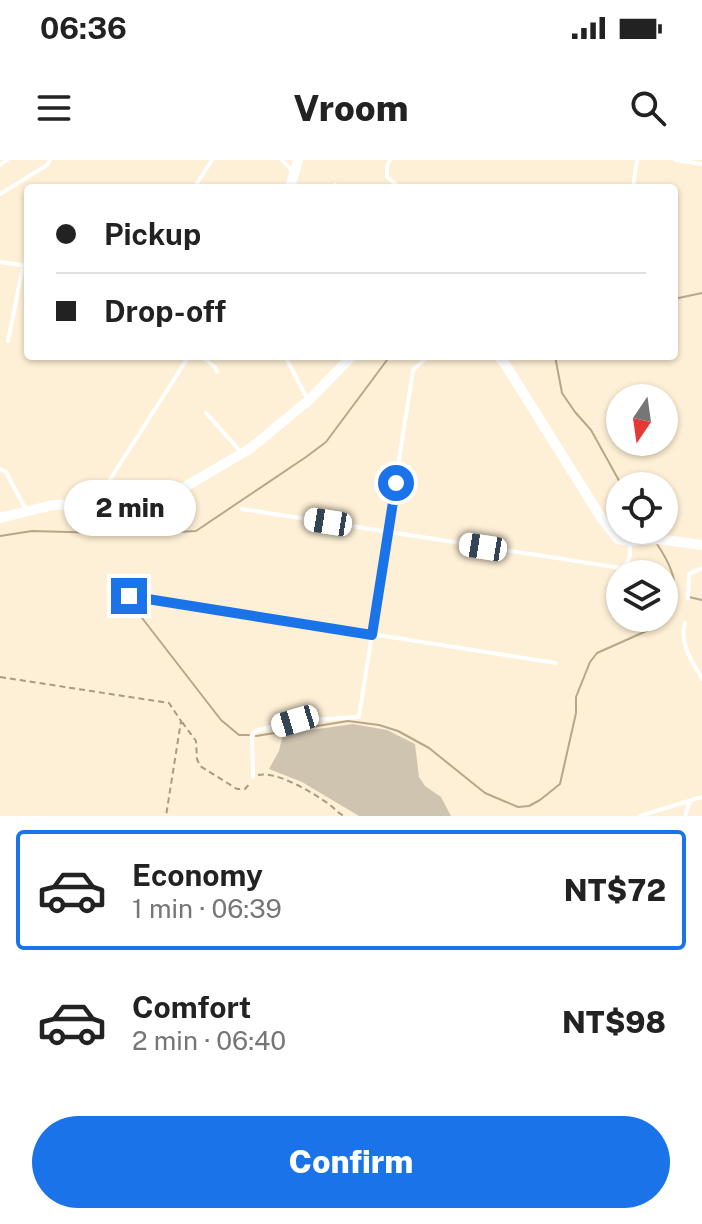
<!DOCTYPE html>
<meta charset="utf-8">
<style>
body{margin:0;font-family:"Public Sans",sans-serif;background:#f6f6f6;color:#222;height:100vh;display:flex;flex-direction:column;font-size:30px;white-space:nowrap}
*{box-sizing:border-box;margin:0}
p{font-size:26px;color:#767676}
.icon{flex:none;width:44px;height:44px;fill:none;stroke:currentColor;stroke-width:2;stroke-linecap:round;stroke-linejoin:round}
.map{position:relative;height:656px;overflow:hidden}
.drawer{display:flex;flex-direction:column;background:#fff;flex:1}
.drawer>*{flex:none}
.banner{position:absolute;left:24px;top:24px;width:654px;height:176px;border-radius:8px;box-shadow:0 2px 6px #0004;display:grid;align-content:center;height:176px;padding:0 32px;background:#fff}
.needle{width:52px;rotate:193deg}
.fabs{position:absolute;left:606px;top:224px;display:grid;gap:16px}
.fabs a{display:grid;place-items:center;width:72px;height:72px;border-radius:50%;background:#fff;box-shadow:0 2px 6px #0004;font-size:40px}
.end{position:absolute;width:36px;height:36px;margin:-18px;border:10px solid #1a73e8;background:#fff;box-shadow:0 0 0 4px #fff}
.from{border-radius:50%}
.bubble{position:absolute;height:56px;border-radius:28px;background:#fff;box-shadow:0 2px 6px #0004;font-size:26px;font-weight:800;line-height:56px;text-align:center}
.car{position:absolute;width:24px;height:48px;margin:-24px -12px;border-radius:10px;box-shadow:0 0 6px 2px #0007;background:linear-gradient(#fff 24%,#345 0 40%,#fff 0 76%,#345 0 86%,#fff 0)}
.banner b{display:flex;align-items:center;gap:28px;height:76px;font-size:30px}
.banner b+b{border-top:2px solid #e0e0e0}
.banner i{width:20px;height:20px;background:#222}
ul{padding:14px 0 0;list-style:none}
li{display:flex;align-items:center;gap:24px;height:120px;margin:0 16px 12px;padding:0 16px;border:4px solid transparent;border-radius:8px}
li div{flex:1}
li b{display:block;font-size:30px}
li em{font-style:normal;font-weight:800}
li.current{border-color:#1a73e8}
li>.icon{width:72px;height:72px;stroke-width:1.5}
.primary-button{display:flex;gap:16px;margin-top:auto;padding:16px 32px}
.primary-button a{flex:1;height:92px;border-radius:48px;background:#1a73e8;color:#fff;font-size:32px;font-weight:800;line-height:92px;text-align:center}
.status{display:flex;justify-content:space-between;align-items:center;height:56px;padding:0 40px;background:#fff;direction:ltr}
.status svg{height:22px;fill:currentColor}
header{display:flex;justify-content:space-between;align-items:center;height:104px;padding:0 32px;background:#fff;font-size:36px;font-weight:800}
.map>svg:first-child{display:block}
.green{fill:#cec4b0}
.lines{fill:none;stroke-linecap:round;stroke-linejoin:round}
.stream{stroke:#b7a789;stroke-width:2}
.path{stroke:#a69b88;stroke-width:2;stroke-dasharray:6 4;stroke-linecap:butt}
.lane{stroke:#fff;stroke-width:4}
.secondary{stroke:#fff;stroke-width:10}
.route{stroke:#1a73e8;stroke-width:10}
</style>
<div class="status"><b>06:36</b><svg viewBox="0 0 49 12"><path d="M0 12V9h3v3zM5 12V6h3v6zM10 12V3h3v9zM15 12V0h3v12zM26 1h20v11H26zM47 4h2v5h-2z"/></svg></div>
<header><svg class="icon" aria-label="menu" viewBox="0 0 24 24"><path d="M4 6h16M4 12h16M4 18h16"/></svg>Vroom<svg class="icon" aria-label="search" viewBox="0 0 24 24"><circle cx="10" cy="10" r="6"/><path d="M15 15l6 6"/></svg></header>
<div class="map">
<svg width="702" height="656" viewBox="0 0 702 656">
<rect width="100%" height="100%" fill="#fef0d6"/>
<path class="green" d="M 353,564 L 387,570 L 415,584 L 419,617 L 425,626 L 441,637 L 451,656 L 359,656 L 302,622 L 269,609 L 279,591 L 283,574 Z"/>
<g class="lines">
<path class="stream" d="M 674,139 L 702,133
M 555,196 L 562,233 L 575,252 L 591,270 L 622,326
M 0,376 L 32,371 L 140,374 L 196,371 L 306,297 L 326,282 L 390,196
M 657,384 C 667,399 679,420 673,439 C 671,444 667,451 664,456
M 135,422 L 125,436 L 221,560 L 239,575 L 249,575
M 689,437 L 702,440
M 256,576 L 348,561 L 379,565 L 398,571 L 429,588 L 485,633 L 518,647 L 529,646 L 540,640 L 560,624 L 576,553 L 576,537 L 590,502 L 597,493 L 651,469 L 663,458"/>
<path class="path" d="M 0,517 L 169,543 L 181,561 L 166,656
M 182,562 L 196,581 L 197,599 L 200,606 L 237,629 L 245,629 L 251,622
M 258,615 C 278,611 311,632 329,644 C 334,648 338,653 344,656"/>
<path class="lane" d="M 282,0 L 294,13
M 390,0 L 387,6 L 387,17 L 400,28
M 675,0 L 702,4
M 0,5 L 7,0
M 335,25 L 336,28
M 194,28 L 212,0
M 633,28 L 637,0
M 0,34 L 47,5 L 50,0
M 0,102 L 28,106
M 8,181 L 23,106
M 201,196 L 215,207 L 217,212
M 285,196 L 307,238
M 206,253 L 241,292
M 0,309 L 6,312 L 26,350
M 91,343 L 102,332 L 189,196
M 242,349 L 621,408 C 631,401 631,394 629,382
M 129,436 L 556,503
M 688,438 L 689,414 L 702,408
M 685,463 C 679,484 692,501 702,519
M 253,617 L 252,575 L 255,571 L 295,561 L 359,557 L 413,210 L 428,196
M 640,656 L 702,637
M 685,656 L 690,641"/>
<path class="secondary" d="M 290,28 L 298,0
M 498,196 L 505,204 L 602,359 L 618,379 L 629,381 L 658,379 L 702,385
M 0,358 L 53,345 L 84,344 L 123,348 L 139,348 L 166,338 L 251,288 L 309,240 L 352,196"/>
</g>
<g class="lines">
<path class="route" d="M 129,436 L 372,475 L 396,323"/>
</g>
</svg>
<div class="fabs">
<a><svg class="needle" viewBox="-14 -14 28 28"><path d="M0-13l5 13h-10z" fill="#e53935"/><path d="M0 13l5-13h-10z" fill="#767676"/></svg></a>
<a><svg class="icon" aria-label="locate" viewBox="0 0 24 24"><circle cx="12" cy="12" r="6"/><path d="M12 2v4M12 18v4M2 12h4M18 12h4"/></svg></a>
<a><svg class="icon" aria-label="layers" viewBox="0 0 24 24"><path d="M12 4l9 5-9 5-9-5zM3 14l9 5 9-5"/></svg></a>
</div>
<i class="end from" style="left:396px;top:323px"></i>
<i class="end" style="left:129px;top:436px"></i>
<div class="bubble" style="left:64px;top:320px;width:132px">2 min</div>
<i class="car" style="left:328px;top:362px;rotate:279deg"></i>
<i class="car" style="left:483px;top:387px;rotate:279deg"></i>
<i class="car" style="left:295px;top:561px;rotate:253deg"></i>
<div class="banner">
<b><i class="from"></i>Pickup</b>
<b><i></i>Drop-off</b>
</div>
</div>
<section class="drawer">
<ul>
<li class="current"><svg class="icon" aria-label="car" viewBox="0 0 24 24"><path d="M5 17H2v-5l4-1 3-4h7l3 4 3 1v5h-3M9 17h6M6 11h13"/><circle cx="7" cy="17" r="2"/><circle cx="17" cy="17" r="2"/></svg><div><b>Economy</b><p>1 min · 06:39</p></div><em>NT$72</em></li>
<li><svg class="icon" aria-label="car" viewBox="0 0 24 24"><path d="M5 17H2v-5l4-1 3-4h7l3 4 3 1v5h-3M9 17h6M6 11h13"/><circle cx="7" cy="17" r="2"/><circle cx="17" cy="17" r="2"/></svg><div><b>Comfort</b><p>2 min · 06:40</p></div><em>NT$98</em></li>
</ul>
<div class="primary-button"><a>Confirm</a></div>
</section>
